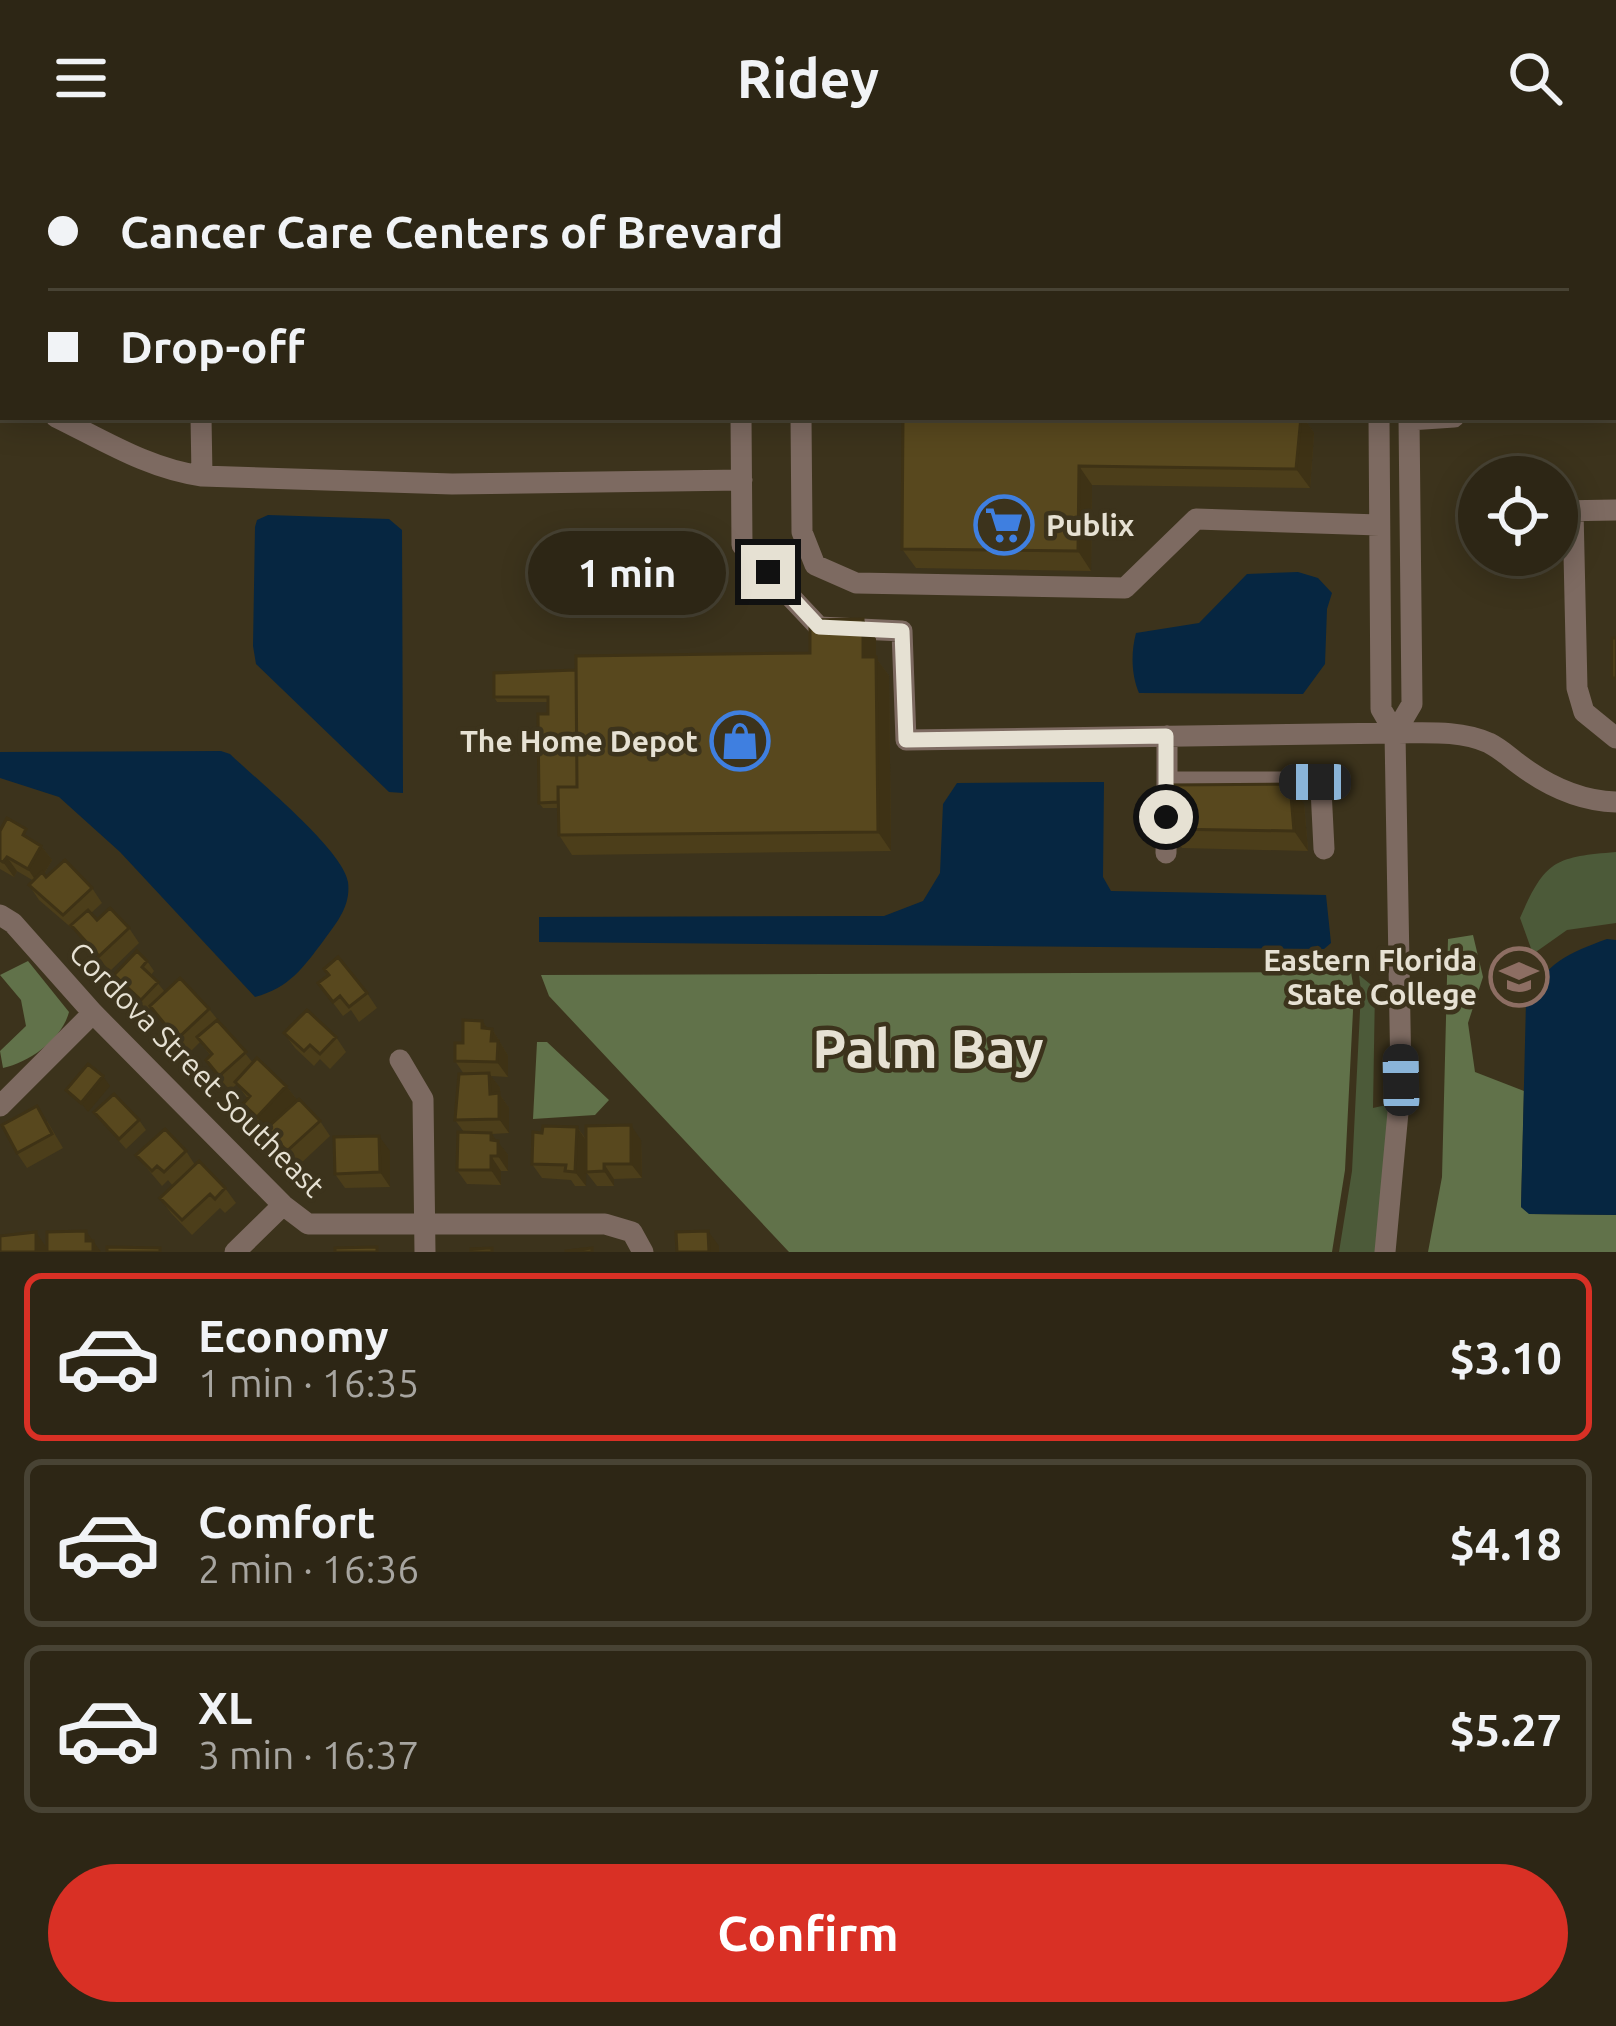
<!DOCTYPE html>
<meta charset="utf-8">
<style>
body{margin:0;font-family:Ubuntu,sans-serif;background:#352e1e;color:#f1f3f6;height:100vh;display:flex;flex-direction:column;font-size:45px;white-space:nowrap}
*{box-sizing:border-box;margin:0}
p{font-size:39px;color:#a7a5a0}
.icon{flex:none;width:66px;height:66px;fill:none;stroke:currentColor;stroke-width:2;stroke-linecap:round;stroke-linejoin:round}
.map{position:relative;height:1096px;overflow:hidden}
.side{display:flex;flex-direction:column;background:#2d2615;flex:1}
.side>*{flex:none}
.banner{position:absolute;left:0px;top:0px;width:1617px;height:264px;box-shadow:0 6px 30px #0003,0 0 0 3px #484334;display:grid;align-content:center;height:264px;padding:0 48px;background:#2d2615}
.controls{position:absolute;left:1458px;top:300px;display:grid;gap:24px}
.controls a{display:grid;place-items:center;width:120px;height:120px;border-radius:50%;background:#2d2615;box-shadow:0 6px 30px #0003,0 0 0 3px #484334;font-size:60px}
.end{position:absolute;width:54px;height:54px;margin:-27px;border:15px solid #e6e1d3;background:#111;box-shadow:0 0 0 6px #111}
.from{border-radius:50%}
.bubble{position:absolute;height:84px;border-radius:42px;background:#2d2615;box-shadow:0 6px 30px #0003,0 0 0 3px #484334;font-size:39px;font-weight:600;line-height:84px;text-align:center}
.car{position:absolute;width:36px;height:72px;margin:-36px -18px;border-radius:15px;box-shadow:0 0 9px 3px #0007;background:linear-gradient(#222 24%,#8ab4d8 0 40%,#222 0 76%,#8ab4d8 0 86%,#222 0)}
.banner b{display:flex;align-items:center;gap:42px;height:114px;font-size:45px}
.banner b+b{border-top:3px solid #484334}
.banner i{width:30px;height:30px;background:#f1f3f6}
ul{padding:21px 0 0;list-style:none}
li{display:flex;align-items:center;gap:36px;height:168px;margin:0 24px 18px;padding:0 24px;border:6px solid #484334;border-radius:18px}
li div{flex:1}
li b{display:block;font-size:45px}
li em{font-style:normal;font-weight:600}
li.current{border-color:#d93025}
li>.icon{width:108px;height:108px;stroke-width:1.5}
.cta{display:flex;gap:24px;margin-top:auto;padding:24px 48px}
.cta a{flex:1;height:138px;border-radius:72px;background:#d93025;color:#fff;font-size:48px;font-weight:600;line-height:138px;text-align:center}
header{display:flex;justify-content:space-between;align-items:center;height:156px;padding:0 48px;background:#2d2615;font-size:54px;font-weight:600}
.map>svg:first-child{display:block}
.green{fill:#4c5a39}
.forest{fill:#61724a}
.water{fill:#062641}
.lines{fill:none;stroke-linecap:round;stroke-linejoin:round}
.minor{stroke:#7d6a61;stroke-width:21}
.wall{fill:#4c3e1a}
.shaded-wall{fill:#3e3215}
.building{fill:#58481e;stroke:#3e3215;stroke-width:3}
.route{stroke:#e6e1d3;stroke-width:15}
.labels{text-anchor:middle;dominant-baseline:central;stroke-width:9;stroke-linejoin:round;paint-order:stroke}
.poi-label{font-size:30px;font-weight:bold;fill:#e6e1d3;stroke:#3c331c;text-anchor:end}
.street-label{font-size:30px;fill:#e6e1d3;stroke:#3c331c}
.town-label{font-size:54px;font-weight:bold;fill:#e6e1d3;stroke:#3c331c}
</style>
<header><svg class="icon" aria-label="menu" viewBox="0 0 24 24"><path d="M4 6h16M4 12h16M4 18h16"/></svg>Ridey<svg class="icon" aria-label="search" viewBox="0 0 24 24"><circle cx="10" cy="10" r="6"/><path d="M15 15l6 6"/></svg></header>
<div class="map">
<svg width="1616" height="1096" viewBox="0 0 1616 1096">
<rect width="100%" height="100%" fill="#3c331c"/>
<path class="green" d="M 1616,696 L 1616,767 L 1567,774 L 1533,798 L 1520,762 C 1545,705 1554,701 1616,696 Z
M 1359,819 L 1375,832 L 1373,952 L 1391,948 L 1377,1096 L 1339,1096 L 1352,1015 L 1361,835 Z"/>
<path class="forest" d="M 1473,779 L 1483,821 L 1468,867 L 1475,916 L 1524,935 L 1521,1051 L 1530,1058 L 1616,1059 L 1616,1096 L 1428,1096 L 1442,1021 L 1448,783 Z
M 28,805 L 69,856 C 62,883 30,906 3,912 L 0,895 L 26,870 L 21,844 L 0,819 Z
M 1350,809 L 1354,835 L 1345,1014 L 1332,1096 L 789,1096 L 549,840 L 541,819 L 1320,816 Z
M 537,886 L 547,886 L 609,944 L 595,959 L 533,963 Z"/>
<path class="water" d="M 268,359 L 389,363 L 402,374 L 403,637 L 389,636 L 256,508 L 253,490 L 255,371 L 257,364 Z
M 1298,416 L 1318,422 L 1332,437 L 1327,453 L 1325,508 L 1303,538 L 1139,537 C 1131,518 1131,496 1136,477 L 1199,467 L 1247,418 Z
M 221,595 L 230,598 C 257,624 343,694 348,726 C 351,750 337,766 324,784 C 303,812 289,832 255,841 L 120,696 L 59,641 L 0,622 L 0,596 Z
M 1104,626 L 1103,721 L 1111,735 L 1326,739 L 1331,787 L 1324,793 L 539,786 L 539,761 L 884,760 L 923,745 L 940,717 L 943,648 L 957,627 Z
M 1607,783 L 1616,784 L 1616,1059 L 1529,1058 L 1521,1051 L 1526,845 C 1546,807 1568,797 1607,783 Z"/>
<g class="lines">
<path class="minor" d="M 198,0 L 198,3
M 422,0 L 422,3
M 514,0 L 514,3
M 831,0 L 834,3
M 1313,0 L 1313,3
M 1408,0 L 1408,3
M 1585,0 L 1585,3
M 16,3 L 16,0
M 688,3 L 688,0
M 741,3 L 742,0
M 1188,3 L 1188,0
M 1207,3 L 1207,0
M 1377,3 L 1377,0
M 1614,169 L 1616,169
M 0,234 L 3,235
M 56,261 C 103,284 149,313 202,320 L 452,328 L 742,324
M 201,261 L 202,320
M 741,261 L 742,389 L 819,471 L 902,475 L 906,584 L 1395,577 C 1426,577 1460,574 1489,587 C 1501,593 1509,601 1520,609 C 1548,630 1581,645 1616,646
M 801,261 L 802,376 L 815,409 L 856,427 L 1125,432 L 1196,363 L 1379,369
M 1379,261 L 1381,553 L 1395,577 L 1401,924 L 1385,1096
M 1409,264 L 1454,261
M 1573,354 L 1577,532 L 1584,556 L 1616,582
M 1557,355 L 1616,354
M 1395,577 L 1412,548 L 1409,261
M 1167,580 L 1167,626 L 1315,626 L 1321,633 L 1324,693
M 1166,697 L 1167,626
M 0,759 L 13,767 L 93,857 L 283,1049 L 308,1068 L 605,1068 L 632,1076 L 643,1096
M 400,904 L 423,943 L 425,1096
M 0,950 L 93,857
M 235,1096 L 283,1049"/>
</g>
<path class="wall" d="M 306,0 L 383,0 L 383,3 L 308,3 Z
M 903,261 L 1303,261 L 1314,277 L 1310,332 L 1092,329 L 1091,415 L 916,412 L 902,393 Z
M 863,463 L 876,483 L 876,502 L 889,520 L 891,695 L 572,699 L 559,679 L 558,652 L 543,652 L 539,647 L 548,546 L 497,546 L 494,541 L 576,514 L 810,497 Z
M 1304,648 L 1308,695 L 1182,692 L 1169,673 Z
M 0,675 L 41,690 L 52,704 L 44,718 L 46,721 L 92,732 L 102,747 L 91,757 L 97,764 L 129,772 L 139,787 L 110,815 L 74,774 L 39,744 L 29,729 L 34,725 L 17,715 L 14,721 L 0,713 Z
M 147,805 L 154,815 L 151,819 L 165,836 L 209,853 L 253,907 L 286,930 L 297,944 L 320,965 L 330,980 L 298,1010 L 268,975 L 253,962 L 243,948 L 248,943 L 237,928 L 230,934 L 216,919 L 206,904 L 211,900 L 200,886 L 188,898 L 151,851 L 148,854 L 121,829 L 114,819 Z
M 318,827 L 367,837 L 377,852 L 359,866 L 351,854 L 343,860 Z
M 482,865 L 487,872 L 492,873 L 508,900 L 508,921 L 491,920 L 500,932 L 500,939 L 509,952 L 509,977 L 491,978 L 508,999 L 508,1015 L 501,1015 L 501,1029 L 467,1028 L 457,1014 L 464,976 L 455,964 L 464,918 L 455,905 L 463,887 Z
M 284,877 L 336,881 L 346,896 L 330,913 L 320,903 L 314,910 L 295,892 Z
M 94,956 L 139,964 L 146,974 L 126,993 Z
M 47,965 L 63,992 L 27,1012 L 17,997 Z
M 577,971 L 586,983 L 641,984 L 642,1022 L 614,1023 L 614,1030 L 597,1030 L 586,1016 L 586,1012 L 586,1030 L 575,1030 L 571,1024 L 542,1022 L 532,1008 L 542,977 Z
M 186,995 L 195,1009 L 225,1032 L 236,1047 L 225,1057 L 220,1052 L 192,1079 L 171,1057 L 160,1042 L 173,1030 L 168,1024 L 162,1030 L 136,999 Z
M 390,995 L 390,1031 L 345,1032 L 335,1018 Z"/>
<path class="shaded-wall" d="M 1301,261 L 1303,261 L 1314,277 L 1310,332 L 1296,313 Z
M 1079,310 L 1092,329 L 1091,415 L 1078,395 Z
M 863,463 L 876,483 L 876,502 L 889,520 L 891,695 L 878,676 L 863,501 Z
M 1290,628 L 1304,648 L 1308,695 L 1294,675 Z
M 41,690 L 52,704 L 38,728 L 28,713 Z
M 7,701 L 17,715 L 14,721 L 3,706 Z
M 482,865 L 492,878 L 492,873 L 508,900 L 508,921 L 497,906 L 482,872 Z
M 489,917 L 500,932 L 500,939 L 509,952 L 509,977 L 499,963 L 490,938 Z
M 103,920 L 110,930 L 88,956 L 81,947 Z
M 286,930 L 297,944 L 267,975 L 257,961 Z
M 631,969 L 641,984 L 642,1022 L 631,1008 Z
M 577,971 L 587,986 L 586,1030 L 575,1016 Z
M 491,977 L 508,999 L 508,1015 L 498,1000 L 491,984 Z
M 379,980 L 390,995 L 390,1031 L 380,1016 Z
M 491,1000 L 501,1015 L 501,1029 L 491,1014 Z
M 604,1008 L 614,1023 L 614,1030 L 604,1015 Z
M 86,1075 L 101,1096 L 93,1096 L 86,1085 Z
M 708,1075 L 719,1090 L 719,1096 L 709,1096 Z
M 36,1076 L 46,1091 L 46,1096 L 36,1096 Z"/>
<path class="building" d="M 472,0 L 498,0 L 497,3 L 472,3 Z
M 550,0 L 589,0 L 589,3 L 550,3 Z
M 650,0 L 672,0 L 672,3 L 650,3 Z
M 783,0 L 812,0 L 812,3 L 783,3 Z
M 1145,0 L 1168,0 L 1168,3 L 1145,3 Z
M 1266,0 L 1291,0 L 1291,3 L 1266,3 Z
M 903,261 L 1301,261 L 1296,313 L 1079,310 L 1078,395 L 902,393 Z
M 863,463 L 863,501 L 876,501 L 878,676 L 559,679 L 558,631 L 577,631 L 576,500 L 810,497 L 810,464 Z
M 1612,482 L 1616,482 L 1616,522 L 1612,522 Z
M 576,514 L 577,631 L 558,631 L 558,646 L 539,647 L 538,558 L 548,558 L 548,541 L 494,541 L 494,517 Z
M 1290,628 L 1294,675 L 1169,673 L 1168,629 Z
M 7,662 L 26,673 L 23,679 L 41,690 L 28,713 L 7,701 L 3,706 L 0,704 L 0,675 Z
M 65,704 L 92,732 L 63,759 L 29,729 L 42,716 L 46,721 Z
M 110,752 L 129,772 L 99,800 L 71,769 L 88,754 L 97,764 Z
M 137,795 L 147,805 L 142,811 L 158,826 L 141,844 L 114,819 Z
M 338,801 L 367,837 L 349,851 L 340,840 L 333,846 L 318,827 L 329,819 L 324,813 Z
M 180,822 L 209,853 L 177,883 L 150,850 Z
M 307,854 L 336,881 L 320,898 L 310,889 L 304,895 L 284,877 Z
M 217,864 L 246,896 L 219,920 L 206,904 L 212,898 L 197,881 Z
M 463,864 L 482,865 L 482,872 L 492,873 L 491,885 L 498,885 L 497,906 L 455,905 L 455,887 L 463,887 Z
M 257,902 L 286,930 L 257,961 L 243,948 L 250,940 L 235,926 Z
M 88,908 L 103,920 L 81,947 L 66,934 Z
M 489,917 L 490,938 L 499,937 L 499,963 L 455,964 L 459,918 Z
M 114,938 L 139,964 L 119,983 L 94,956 Z
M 299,943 L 320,965 L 287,995 L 266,973 Z
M 37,950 L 52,978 L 17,997 L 2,969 Z
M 631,969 L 631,1008 L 604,1008 L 604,1015 L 586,1016 L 586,970 Z
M 543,970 L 577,971 L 575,1016 L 565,1015 L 566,1009 L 532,1008 L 533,976 L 542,977 Z
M 165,973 L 186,995 L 164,1016 L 157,1010 L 152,1015 L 136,999 Z
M 458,976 L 491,977 L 491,984 L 498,985 L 498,1000 L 491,1000 L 491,1014 L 457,1014 Z
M 379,980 L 380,1016 L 335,1018 L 334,981 Z
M 199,1005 L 225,1032 L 215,1043 L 210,1038 L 182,1064 L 160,1042 Z
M 86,1075 L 86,1085 L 93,1085 L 93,1096 L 47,1096 L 47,1076 Z
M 708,1075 L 709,1096 L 677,1096 L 676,1076 Z
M 36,1076 L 36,1096 L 0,1096 L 0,1080 Z
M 107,1091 L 160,1092 L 160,1096 L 107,1096 Z
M 377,1091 L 377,1096 L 335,1096 L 335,1092 Z
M 492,1092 L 492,1096 L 471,1096 L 471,1093 Z
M 592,1092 L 592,1096 L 566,1096 L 566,1095 Z"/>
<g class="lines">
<path class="route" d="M 768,416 L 819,471 L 902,475 L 906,584 L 1166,580 L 1166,661"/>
</g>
<defs>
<symbol id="supermarket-ring" viewBox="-11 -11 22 22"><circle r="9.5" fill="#3c331c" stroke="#3f7fe0" stroke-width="1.5"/><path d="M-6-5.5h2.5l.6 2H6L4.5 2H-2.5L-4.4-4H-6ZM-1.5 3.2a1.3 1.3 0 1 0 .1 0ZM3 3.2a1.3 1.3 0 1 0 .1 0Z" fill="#3f7fe0"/></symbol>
<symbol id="shop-ring" viewBox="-11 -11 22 22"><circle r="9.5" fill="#3c331c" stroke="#3f7fe0" stroke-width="1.5"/><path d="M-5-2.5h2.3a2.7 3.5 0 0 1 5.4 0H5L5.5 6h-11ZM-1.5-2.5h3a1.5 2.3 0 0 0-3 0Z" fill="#3f7fe0"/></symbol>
<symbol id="university-ring" viewBox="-11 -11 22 22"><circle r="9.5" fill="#3c331c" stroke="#8d6e63" stroke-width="1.5"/><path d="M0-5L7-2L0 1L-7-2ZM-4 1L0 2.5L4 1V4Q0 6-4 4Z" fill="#8d6e63"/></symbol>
</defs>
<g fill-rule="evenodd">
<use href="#supermarket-ring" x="971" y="336" width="66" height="66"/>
<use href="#shop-ring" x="707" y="552" width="66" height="66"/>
<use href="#university-ring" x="1486" y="788" width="66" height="66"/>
</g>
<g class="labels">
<g class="poi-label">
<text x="1046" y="369" text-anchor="start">Publix</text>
<text x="698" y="585">The Home Depot</text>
<text x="1477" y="804">Eastern Florida<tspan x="1477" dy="34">State College</tspan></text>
</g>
<g class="street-label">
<text transform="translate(197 913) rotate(45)">Cordova Street Southeast</text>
</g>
<g class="town-label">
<text x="928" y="892">Palm Bay</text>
</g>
</g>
</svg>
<div class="controls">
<a><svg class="icon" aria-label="locate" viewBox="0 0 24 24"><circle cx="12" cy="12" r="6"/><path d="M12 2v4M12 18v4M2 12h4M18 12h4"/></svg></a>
</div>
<i class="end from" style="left:1166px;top:661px"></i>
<i class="end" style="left:768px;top:416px"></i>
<div class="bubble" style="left:528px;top:375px;width:198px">1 min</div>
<i class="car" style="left:1315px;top:626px;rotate:270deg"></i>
<i class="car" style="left:1401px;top:924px;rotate:359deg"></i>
<div class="banner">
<b><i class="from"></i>Cancer Care Centers of Brevard</b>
<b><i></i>Drop-off</b>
</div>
</div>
<section class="side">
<ul>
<li class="current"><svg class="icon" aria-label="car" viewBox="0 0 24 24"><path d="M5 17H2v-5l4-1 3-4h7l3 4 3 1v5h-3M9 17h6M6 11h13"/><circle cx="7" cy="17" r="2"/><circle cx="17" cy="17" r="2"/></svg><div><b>Economy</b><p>1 min · 16:35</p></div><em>$3.10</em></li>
<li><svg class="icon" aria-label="car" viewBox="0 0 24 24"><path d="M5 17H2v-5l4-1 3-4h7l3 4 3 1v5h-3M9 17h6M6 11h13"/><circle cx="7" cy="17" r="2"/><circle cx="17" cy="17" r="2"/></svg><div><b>Comfort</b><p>2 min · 16:36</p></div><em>$4.18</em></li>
<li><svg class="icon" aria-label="car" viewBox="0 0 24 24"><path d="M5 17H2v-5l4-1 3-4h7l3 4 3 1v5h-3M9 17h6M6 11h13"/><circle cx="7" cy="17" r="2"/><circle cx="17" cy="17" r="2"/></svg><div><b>XL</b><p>3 min · 16:37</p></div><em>$5.27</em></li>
</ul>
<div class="cta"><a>Confirm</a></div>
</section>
